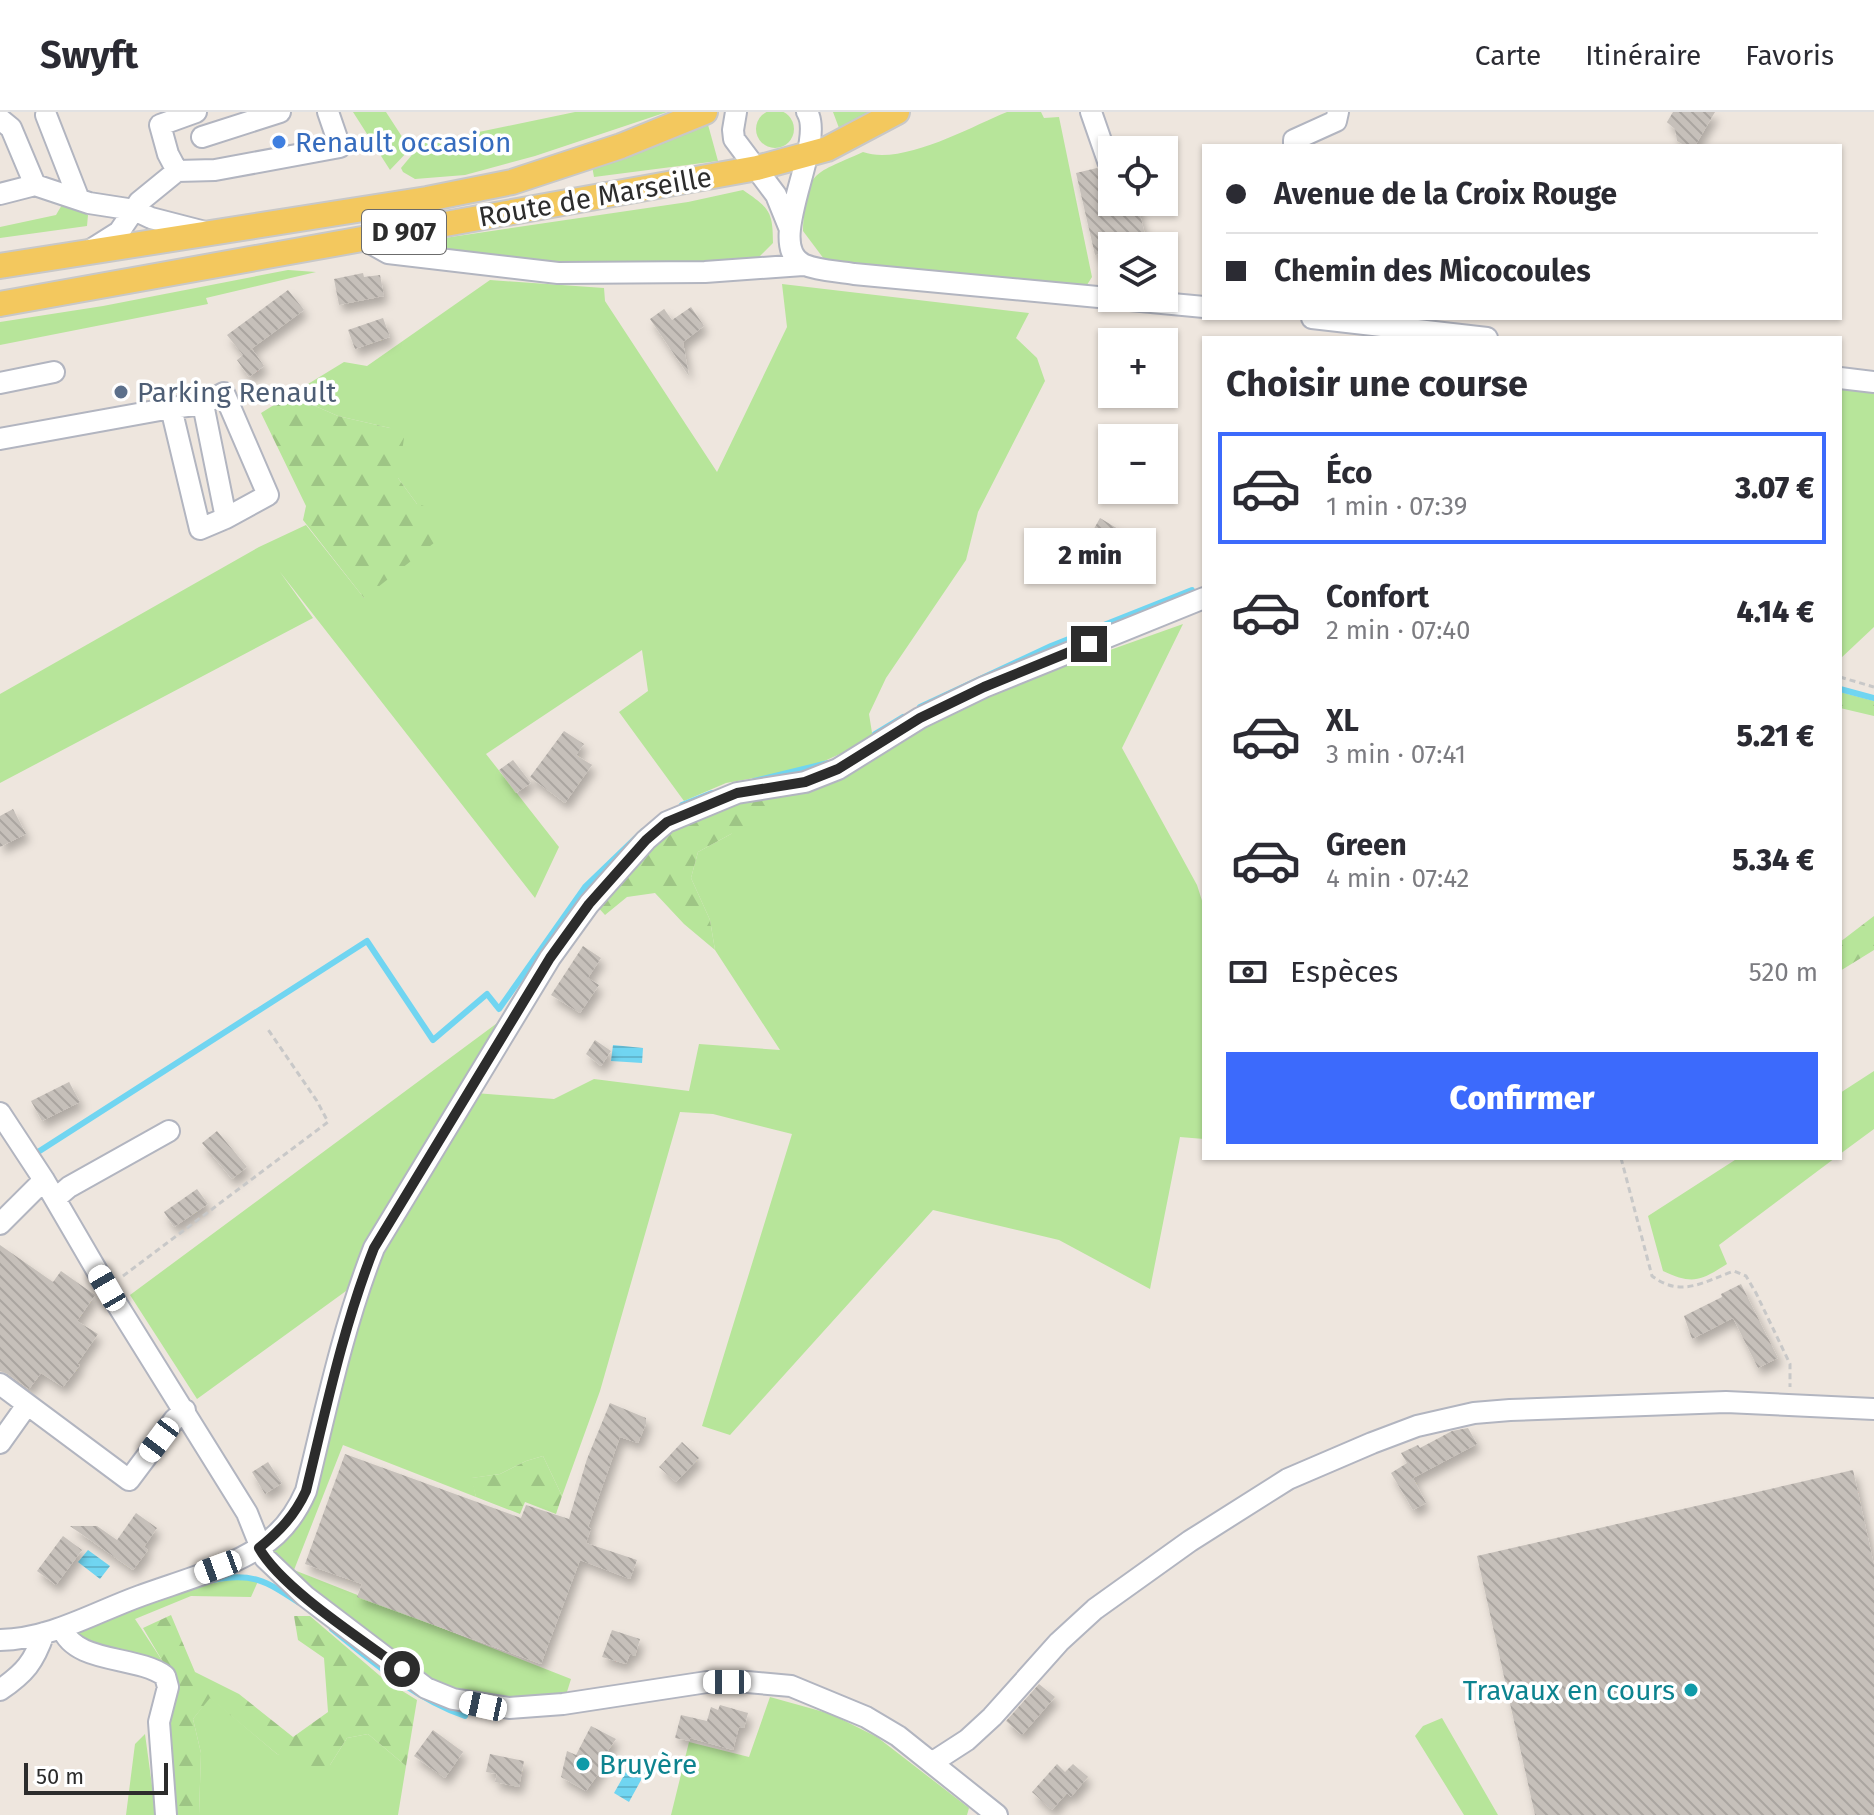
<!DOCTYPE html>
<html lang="fr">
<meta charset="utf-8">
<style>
body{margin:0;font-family:"Fira Sans",sans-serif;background:#f7f7f7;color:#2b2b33;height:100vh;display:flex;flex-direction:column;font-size:30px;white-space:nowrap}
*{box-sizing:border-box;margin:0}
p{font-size:26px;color:#7c7c81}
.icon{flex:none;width:44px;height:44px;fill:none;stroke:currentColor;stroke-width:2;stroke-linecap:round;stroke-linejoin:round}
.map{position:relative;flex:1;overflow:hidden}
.side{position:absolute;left:1202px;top:224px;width:640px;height:824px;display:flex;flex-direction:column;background:#fff;border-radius:0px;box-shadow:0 2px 6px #0004}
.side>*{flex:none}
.top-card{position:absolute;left:1202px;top:32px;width:640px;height:176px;border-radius:0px;box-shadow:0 2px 6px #0004;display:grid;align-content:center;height:176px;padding:0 24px;background:#fff}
.fabs{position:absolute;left:1098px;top:24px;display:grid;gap:16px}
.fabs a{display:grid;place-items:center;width:80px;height:80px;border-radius:0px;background:#fff;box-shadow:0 2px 6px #0004;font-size:40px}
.scale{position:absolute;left:24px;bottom:20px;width:144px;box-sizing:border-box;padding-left:8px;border:4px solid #2c2c2c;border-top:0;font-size:22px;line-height:28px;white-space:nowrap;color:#2c2c2c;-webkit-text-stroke:6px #fff;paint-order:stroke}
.end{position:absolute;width:36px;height:36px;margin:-18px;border:10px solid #2c2c2c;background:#fff;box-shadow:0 0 0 4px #fff}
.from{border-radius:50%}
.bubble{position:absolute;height:56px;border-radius:0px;background:#fff;box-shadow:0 2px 6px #0004;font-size:26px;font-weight:800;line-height:56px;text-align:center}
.car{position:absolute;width:24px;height:48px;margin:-24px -12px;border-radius:10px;box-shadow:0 0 6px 2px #0007;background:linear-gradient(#fff 24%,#345 0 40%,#fff 0 76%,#345 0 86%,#fff 0)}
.top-card b{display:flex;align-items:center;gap:28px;height:76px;font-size:30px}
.top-card b+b{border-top:2px solid #e1e1e2}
.top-card i{width:20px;height:20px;background:#2b2b33}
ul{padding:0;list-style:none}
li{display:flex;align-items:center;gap:24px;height:112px;margin:0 16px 12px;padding:0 8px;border:4px solid transparent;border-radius:0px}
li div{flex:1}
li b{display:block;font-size:30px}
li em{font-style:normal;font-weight:800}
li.on{border-color:#3c6afc}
li>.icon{width:72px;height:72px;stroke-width:1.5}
h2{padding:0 24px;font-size:36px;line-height:96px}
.pay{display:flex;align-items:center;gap:20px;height:88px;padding:0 24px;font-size:30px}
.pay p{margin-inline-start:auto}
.button{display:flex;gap:16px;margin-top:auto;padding:16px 24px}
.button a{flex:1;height:92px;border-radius:0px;background:#3c6afc;color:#fff;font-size:32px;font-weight:800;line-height:92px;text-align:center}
header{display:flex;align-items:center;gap:48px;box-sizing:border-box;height:112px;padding:0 40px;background:#fff;border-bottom:2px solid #e1e1e2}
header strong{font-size:38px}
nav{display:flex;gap:44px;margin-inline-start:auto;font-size:28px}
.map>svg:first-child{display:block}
.grass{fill:#b7e59a}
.forest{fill:url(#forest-firs)}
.water{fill:url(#water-rules)}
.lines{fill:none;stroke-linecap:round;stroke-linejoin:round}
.stream{stroke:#70d5f1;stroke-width:6}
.building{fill:url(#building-back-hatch);filter:url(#shadow)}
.minor-casing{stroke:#b2b5c0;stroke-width:24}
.major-casing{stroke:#c8c8c8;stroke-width:28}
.path{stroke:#c8c8c8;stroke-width:3;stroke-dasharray:6 4;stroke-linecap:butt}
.minor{stroke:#fff;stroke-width:20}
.major{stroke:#f3c85e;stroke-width:24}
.route{stroke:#2c2c2c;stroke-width:10}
.shop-dot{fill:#3f7fe0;stroke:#fff;stroke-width:3}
.service-dot{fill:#5c6f8a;stroke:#fff;stroke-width:3}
.culture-dot{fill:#0f9aa8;stroke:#fff;stroke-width:3}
.labels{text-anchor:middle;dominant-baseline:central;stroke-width:7;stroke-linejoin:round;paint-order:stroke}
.shield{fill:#fff;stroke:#6b6b6b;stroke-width:2}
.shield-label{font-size:26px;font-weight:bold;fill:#2c2c2c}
.shop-label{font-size:28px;fill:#366cbe;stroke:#fff;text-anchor:start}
.street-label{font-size:28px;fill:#2c2c2c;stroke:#fff}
.service-label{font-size:28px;fill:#4e5e75;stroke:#fff;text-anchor:start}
.culture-label{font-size:28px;fill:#0d838f;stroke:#fff;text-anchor:end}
</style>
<header>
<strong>Swyft</strong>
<nav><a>Carte</a><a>Itinéraire</a><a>Favoris</a></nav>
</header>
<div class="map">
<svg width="1874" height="1703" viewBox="0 0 1874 1703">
<defs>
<pattern id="forest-firs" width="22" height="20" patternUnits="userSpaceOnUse" patternTransform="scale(2)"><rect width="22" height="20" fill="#b7e59a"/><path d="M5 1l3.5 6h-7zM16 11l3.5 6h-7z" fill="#9ec585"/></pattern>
<pattern id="water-rules" width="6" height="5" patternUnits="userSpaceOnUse" patternTransform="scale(2)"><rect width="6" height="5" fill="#70d5f1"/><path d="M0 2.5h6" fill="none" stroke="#61b7cf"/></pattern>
<pattern id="building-back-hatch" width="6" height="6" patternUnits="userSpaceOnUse" patternTransform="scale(2)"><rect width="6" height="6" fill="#c6c0ba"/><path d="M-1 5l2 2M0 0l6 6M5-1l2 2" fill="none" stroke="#aaa5a0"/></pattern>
<filter id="shadow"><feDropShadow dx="4" dy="7" stdDeviation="4" flood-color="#0004"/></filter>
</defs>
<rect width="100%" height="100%" fill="#eee6de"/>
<path class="grass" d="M756 17a19 19 0 1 1 38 0a19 19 0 1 1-38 0Z
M 353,0 L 386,0 L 410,37 L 390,58 Z
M 575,0 L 667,0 L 535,44 L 465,63 L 415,67 L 403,60 L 401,56 L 421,32 Z
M 833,0 L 870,0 L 839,16 Z
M 1007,0 L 1041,0 L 1044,6 L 1059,5 L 1092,165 L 1085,176 L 824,147 L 803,119 C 807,58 810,64 863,40 C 902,54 970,15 1007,0 Z
M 707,9 L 718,49 L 594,65 L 592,54 Z
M 743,78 C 769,96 773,99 773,131 L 753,151 L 581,155 L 433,144 L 404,132 L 688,90 Z
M 63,91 L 88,103 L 87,114 L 0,126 L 0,115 L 56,103 Z
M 288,158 L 316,160 L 206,186 L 208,192 L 0,233 L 0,210 L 103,194 Z
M 490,168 L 604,176 L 605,189 L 717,360 L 787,215 L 782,172 L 1029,201 L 1016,226 L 1037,246 L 1045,269 L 978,400 L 966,448 L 886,566 L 869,602 L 873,627 L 809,656 L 726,671 L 684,689 L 619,600 L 648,579 L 642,538 L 486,642 L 559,735 L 535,786 L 280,460 L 313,506 L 0,671 L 0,582 L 259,435 L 306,413 L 364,486 L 417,392 L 398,366 L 390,316 L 338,304 L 290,283 L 344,250 L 367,254 Z
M 1840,275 L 1874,280 L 1874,515 L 1840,547 Z
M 1183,512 L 1122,636 L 1197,773 L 1204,795 L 1204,1027 L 1180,1025 L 1150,1177 L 1059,1128 L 933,1098 L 730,1323 L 702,1314 L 792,1022 L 713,1002 L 680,1000 L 600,1279 L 562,1384 L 543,1344 L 526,1349 L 500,1362 L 472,1366 L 476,1385 L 343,1333 L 294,1458 L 571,1567 L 566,1583 L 514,1587 L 481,1584 L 441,1573 L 406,1550 L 290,1462 L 272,1438 L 299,1409 L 361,1187 L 385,1137 L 475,981 L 554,987 L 594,967 L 689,979 L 699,932 L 780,938 L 715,838 L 710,808 L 691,766 L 698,740 L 731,722 L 780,679 L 953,594 Z
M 504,906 L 379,1116 L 346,1179 L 197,1287 L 130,1183 Z
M 1874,959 L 1874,1017 L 1840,1042 L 1840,981 Z
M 1738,1046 L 1835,1046 L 1719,1133 L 1727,1152 C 1700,1169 1693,1173 1663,1159 L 1648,1104 Z
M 238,1467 L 259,1467 L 251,1485 L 191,1484 L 135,1507 L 163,1550 L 90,1536 L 76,1521 C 128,1499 181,1474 238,1467 Z
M 210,1585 L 277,1642 L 330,1653 L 347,1626 L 368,1622 L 406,1654 L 398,1703 L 199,1703 L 201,1641 L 193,1607 Z
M 770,1585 L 831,1602 L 877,1625 L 969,1696 L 967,1703 L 671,1703 L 689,1630 L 749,1645 Z
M 1442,1606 L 1498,1703 L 1464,1703 L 1415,1624 L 1423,1614 Z
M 145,1622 L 156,1703 L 126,1703 L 135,1632 Z"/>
<path class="forest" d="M 290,283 L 338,304 L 390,316 L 404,326 L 398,366 L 417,392 L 445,400 L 439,427 L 364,486 L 303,408 L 306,394 L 261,301 Z
M 1840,580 L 1874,589 L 1874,604 L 1840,596 Z
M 780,679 L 783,699 L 731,722 L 698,740 L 691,766 L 710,808 L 715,838 L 684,812 L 655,781 L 627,785 L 605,803 L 595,792 C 621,765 646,734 678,714 C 708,696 746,687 780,679 Z
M 1874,804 L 1874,838 L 1840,859 L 1840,830 Z
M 543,1344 L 562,1384 L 556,1402 L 525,1390 L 520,1402 L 476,1385 L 471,1366 L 500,1362 L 526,1349 Z
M 171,1503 L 195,1560 L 239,1582 L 293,1625 L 328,1600 L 324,1546 L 298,1528 L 294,1504 L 310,1504 L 386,1569 L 417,1588 L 406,1654 L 368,1622 L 347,1626 L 330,1653 L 311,1656 L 277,1642 L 210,1586 L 193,1607 L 201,1641 L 199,1703 L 174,1703 L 165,1620 L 170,1557 L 163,1550 L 143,1516 Z"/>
<path class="water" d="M 613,933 L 643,936 L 642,951 L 611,949 Z
M 88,1438 L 110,1454 L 100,1467 L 78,1450 Z
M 631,1651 L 646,1659 L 629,1690 L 614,1681 Z"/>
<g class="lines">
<path class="stream" d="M 1840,577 L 1874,586
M 920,595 L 1051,534 L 1192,478
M 875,622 L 903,605
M 754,669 L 828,651
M 682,693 L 712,681
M 38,1040 L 367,829 L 433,928 L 487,882 L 499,897 L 585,775 L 643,719
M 213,1468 C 252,1460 266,1469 298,1490
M 332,1517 C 374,1551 414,1586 465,1604"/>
</g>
<path class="building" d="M 1673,0 L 1715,0 L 1695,34 L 1686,34 L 1677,29 L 1675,17 L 1667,10 Z
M 1097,56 L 1105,62 L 1112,61 L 1112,90 L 1137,90 L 1147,131 L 1112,134 L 1112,139 L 1095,143 L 1076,61 Z
M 363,161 L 364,165 L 380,163 L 384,184 L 339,193 L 334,167 Z
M 288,178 L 304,198 L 247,240 L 252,237 L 264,254 L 249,265 L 237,248 L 243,243 L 227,223 Z
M 691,195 L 704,214 L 683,230 L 689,264 L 650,207 L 664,197 L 672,208 Z
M 383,206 L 390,225 L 355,237 L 348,218 Z
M 1100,406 L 1128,423 L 1115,445 L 1110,441 L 1102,457 L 1078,445 Z
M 564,619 L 584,632 L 576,643 L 592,653 L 565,691 L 530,665 Z
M 513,648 L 531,671 L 516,681 L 499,658 Z
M 13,697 L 26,722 L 0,735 L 0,704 Z
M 583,834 L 601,846 L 588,866 L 599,873 L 580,901 L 551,883 Z
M 595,928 L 611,939 L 601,954 L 586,942 Z
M 69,970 L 80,990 L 42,1009 L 31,989 Z
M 217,1019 L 247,1055 L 232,1067 L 202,1031 Z
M 197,1077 L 208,1092 L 174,1115 L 164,1100 Z
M 0,1133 L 53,1170 L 61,1159 L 95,1183 L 77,1209 L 98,1222 L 77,1252 L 80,1253 L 63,1275 L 41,1261 L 29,1277 L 8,1262 L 0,1259 Z
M 1741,1172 L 1778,1246 L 1758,1256 L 1733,1206 L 1692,1227 L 1684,1204 L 1722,1185 L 1721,1182 Z
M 610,1291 L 646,1306 L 646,1312 L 638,1331 L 620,1325 L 588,1415 L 591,1417 L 586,1431 L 637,1448 L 630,1467 L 580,1448 L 541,1552 L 357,1485 L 362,1472 L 305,1452 L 345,1342 L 521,1406 L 526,1393 L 569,1407 L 587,1347 Z
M 1468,1316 L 1477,1332 L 1413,1366 L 1426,1391 L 1413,1398 L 1391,1361 L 1407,1351 L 1401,1341 L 1418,1333 L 1420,1336 L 1452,1319 Z
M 682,1330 L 699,1346 L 676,1370 L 659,1355 Z
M 268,1350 L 282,1371 L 265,1382 L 252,1360 Z
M 1853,1358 L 1874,1453 L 1874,1703 L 1535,1703 L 1477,1444 Z
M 136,1401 L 157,1416 L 144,1435 L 148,1438 L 133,1458 L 70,1414 L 97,1414 L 117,1428 Z
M 63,1424 L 82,1438 L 56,1473 L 37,1459 Z
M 612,1518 L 640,1527 L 635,1544 L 630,1542 L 626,1552 L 602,1545 Z
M 1039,1572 L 1055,1585 L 1022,1623 L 1006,1609 Z
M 720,1593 L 748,1601 L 744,1616 L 739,1615 L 733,1638 L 690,1626 L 690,1629 L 675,1626 L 681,1603 L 707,1609 L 711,1595 L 718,1598 Z
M 591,1614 L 616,1627 L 600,1650 L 604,1654 L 586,1679 L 561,1665 L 567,1639 L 576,1643 Z
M 433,1618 L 463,1640 L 445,1666 L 414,1644 Z
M 490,1642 L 524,1649 L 519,1675 L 495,1670 L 497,1662 L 486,1660 Z
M 1057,1652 L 1065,1660 L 1073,1652 L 1088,1665 L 1071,1685 L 1067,1681 L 1052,1698 L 1032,1680 Z"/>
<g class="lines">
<defs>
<path id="minor" d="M 736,0 L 733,18 L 734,27 L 776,83 L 789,115
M 807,0 C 827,32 761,136 805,153 C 820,159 839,159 854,162 L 1204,195
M 1091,0 L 1108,49
M 46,3 L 78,85
M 0,7 L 11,16 L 35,73
M 202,25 L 280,0
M 1294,34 L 1294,28 L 1336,9 L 1338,0
M 177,59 L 168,42 L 160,13 L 196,0
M 0,82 L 35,73 L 89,91 L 134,98 L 139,90 L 177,59 L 215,58 L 340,35 L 328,0
M 363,127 L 388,141 L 558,161 L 705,160 L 803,153
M 89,139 L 119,120 L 134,98 L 151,106 L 209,121
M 1312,206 L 1487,226
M 1840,266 L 1874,270
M 0,271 L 54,260
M 203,292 L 224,281 L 268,383 L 226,406
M 0,327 L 171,296 L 200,417 L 226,406 L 203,292 L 171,296
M 0,1001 L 44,1068 L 107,1176 L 247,1401 L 265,1446 L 305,1484 L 426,1576 L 453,1587 L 509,1596 L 563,1592 L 707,1570 L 747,1570 L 791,1574 L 866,1605 L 898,1624 L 997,1703
M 55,1087 L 69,1075 L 169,1019
M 0,1112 L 44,1068
M 0,1272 L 129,1368 L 174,1308 L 185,1298
M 0,1331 L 27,1293
M 62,1516 C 75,1552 136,1543 165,1564 L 168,1575 L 159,1610 L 166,1703
M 0,1528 C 51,1527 93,1501 140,1484 C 178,1470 227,1457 260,1435 C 281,1422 296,1402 306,1379 C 326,1297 343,1215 374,1136 L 550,846 L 589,792 L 646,728 L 667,710 L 737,681 L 805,670 L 838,657 L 920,606 L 984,575 L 1204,486
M 0,1578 C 25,1561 34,1550 44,1521
M 933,1650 L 967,1628 L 992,1605 L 1059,1530 L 1095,1497 L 1190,1429 L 1288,1367 L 1372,1331 L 1417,1314 L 1474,1301 L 1510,1298 L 1726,1290 L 1874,1297"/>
<path id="major" d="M 0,154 L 427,87 L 512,70 L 621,34 L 705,0
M 0,192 L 757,56 L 827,37 L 897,0"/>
</defs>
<use href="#minor" class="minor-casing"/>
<use href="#major" class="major-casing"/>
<path class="path" d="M 1840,565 L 1874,575
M 1621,1046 L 1652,1164 C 1681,1186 1703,1170 1734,1159 L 1746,1164 L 1756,1181 L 1790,1252 L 1790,1275
M 123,1164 L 328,1010 L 317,989 L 267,916"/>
<use href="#minor" class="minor"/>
<use href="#major" class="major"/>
</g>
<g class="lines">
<path class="route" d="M 402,1557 C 363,1528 282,1477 259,1436 C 280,1419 295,1403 306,1379 C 326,1297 343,1215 374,1136 L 550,846 L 589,792 L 646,728 L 667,710 L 737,681 L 805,670 L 838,657 L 920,606 L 984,575 L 1089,532"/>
</g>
<circle class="shop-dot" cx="279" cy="30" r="8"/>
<circle class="service-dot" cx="121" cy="280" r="8"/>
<g class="culture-dot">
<circle cx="1691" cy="1578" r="8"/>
<circle cx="583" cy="1652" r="8"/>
</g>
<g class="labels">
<rect class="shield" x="362" y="98" width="84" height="44" rx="6"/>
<g class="shield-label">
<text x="404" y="120">D 907</text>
</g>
<g class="shop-label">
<text x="295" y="30">Renault occasion</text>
</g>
<g class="street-label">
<text transform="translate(595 85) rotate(-10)">Route de Marseille</text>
</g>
<g class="service-label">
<text x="137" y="280">Parking Renault</text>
</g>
<g class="culture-label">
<text x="1675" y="1578">Travaux en cours</text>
<text x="599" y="1652" text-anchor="start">Bruyère</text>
</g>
</g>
</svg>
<div class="fabs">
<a><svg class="icon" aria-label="locate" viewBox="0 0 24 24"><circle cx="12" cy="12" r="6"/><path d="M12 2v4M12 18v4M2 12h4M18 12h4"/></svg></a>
<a><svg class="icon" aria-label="layers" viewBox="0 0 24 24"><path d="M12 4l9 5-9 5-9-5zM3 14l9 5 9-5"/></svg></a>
<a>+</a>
<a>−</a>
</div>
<div class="scale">50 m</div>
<i class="end from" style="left:402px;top:1557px"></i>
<i class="end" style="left:1089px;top:532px"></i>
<div class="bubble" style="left:1024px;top:416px;width:132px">2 min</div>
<i class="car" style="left:107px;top:1176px;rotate:330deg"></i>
<i class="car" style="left:159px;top:1328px;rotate:217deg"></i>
<i class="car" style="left:218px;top:1455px;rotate:250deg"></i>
<i class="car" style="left:727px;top:1570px;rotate:270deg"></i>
<i class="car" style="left:483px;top:1594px;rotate:282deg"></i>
<div class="top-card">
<b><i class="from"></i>Avenue de la Croix Rouge</b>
<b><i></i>Chemin des Micocoules</b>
</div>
<section class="side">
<h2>Choisir une course</h2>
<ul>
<li class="on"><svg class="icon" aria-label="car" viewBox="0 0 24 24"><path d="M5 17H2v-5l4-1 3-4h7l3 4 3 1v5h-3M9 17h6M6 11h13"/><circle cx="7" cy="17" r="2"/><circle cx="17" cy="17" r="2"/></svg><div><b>Éco</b><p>1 min · 07:39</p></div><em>3.07 €</em></li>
<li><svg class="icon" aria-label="car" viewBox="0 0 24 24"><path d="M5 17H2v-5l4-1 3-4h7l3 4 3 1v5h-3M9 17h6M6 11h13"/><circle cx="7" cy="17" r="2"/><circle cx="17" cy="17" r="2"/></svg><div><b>Confort</b><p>2 min · 07:40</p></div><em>4.14 €</em></li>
<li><svg class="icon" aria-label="car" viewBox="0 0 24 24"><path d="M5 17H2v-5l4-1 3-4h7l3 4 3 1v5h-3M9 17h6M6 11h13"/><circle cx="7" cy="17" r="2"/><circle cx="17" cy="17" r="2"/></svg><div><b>XL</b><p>3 min · 07:41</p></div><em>5.21 €</em></li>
<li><svg class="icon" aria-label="car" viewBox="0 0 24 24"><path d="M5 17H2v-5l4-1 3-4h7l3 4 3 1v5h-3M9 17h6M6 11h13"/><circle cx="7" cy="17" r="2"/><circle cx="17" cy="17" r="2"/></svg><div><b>Green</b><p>4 min · 07:42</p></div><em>5.34 €</em></li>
</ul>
<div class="pay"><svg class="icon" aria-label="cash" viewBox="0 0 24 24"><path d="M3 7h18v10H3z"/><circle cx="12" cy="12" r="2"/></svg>Espèces<p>520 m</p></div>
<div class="button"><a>Confirmer</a></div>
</section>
</div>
